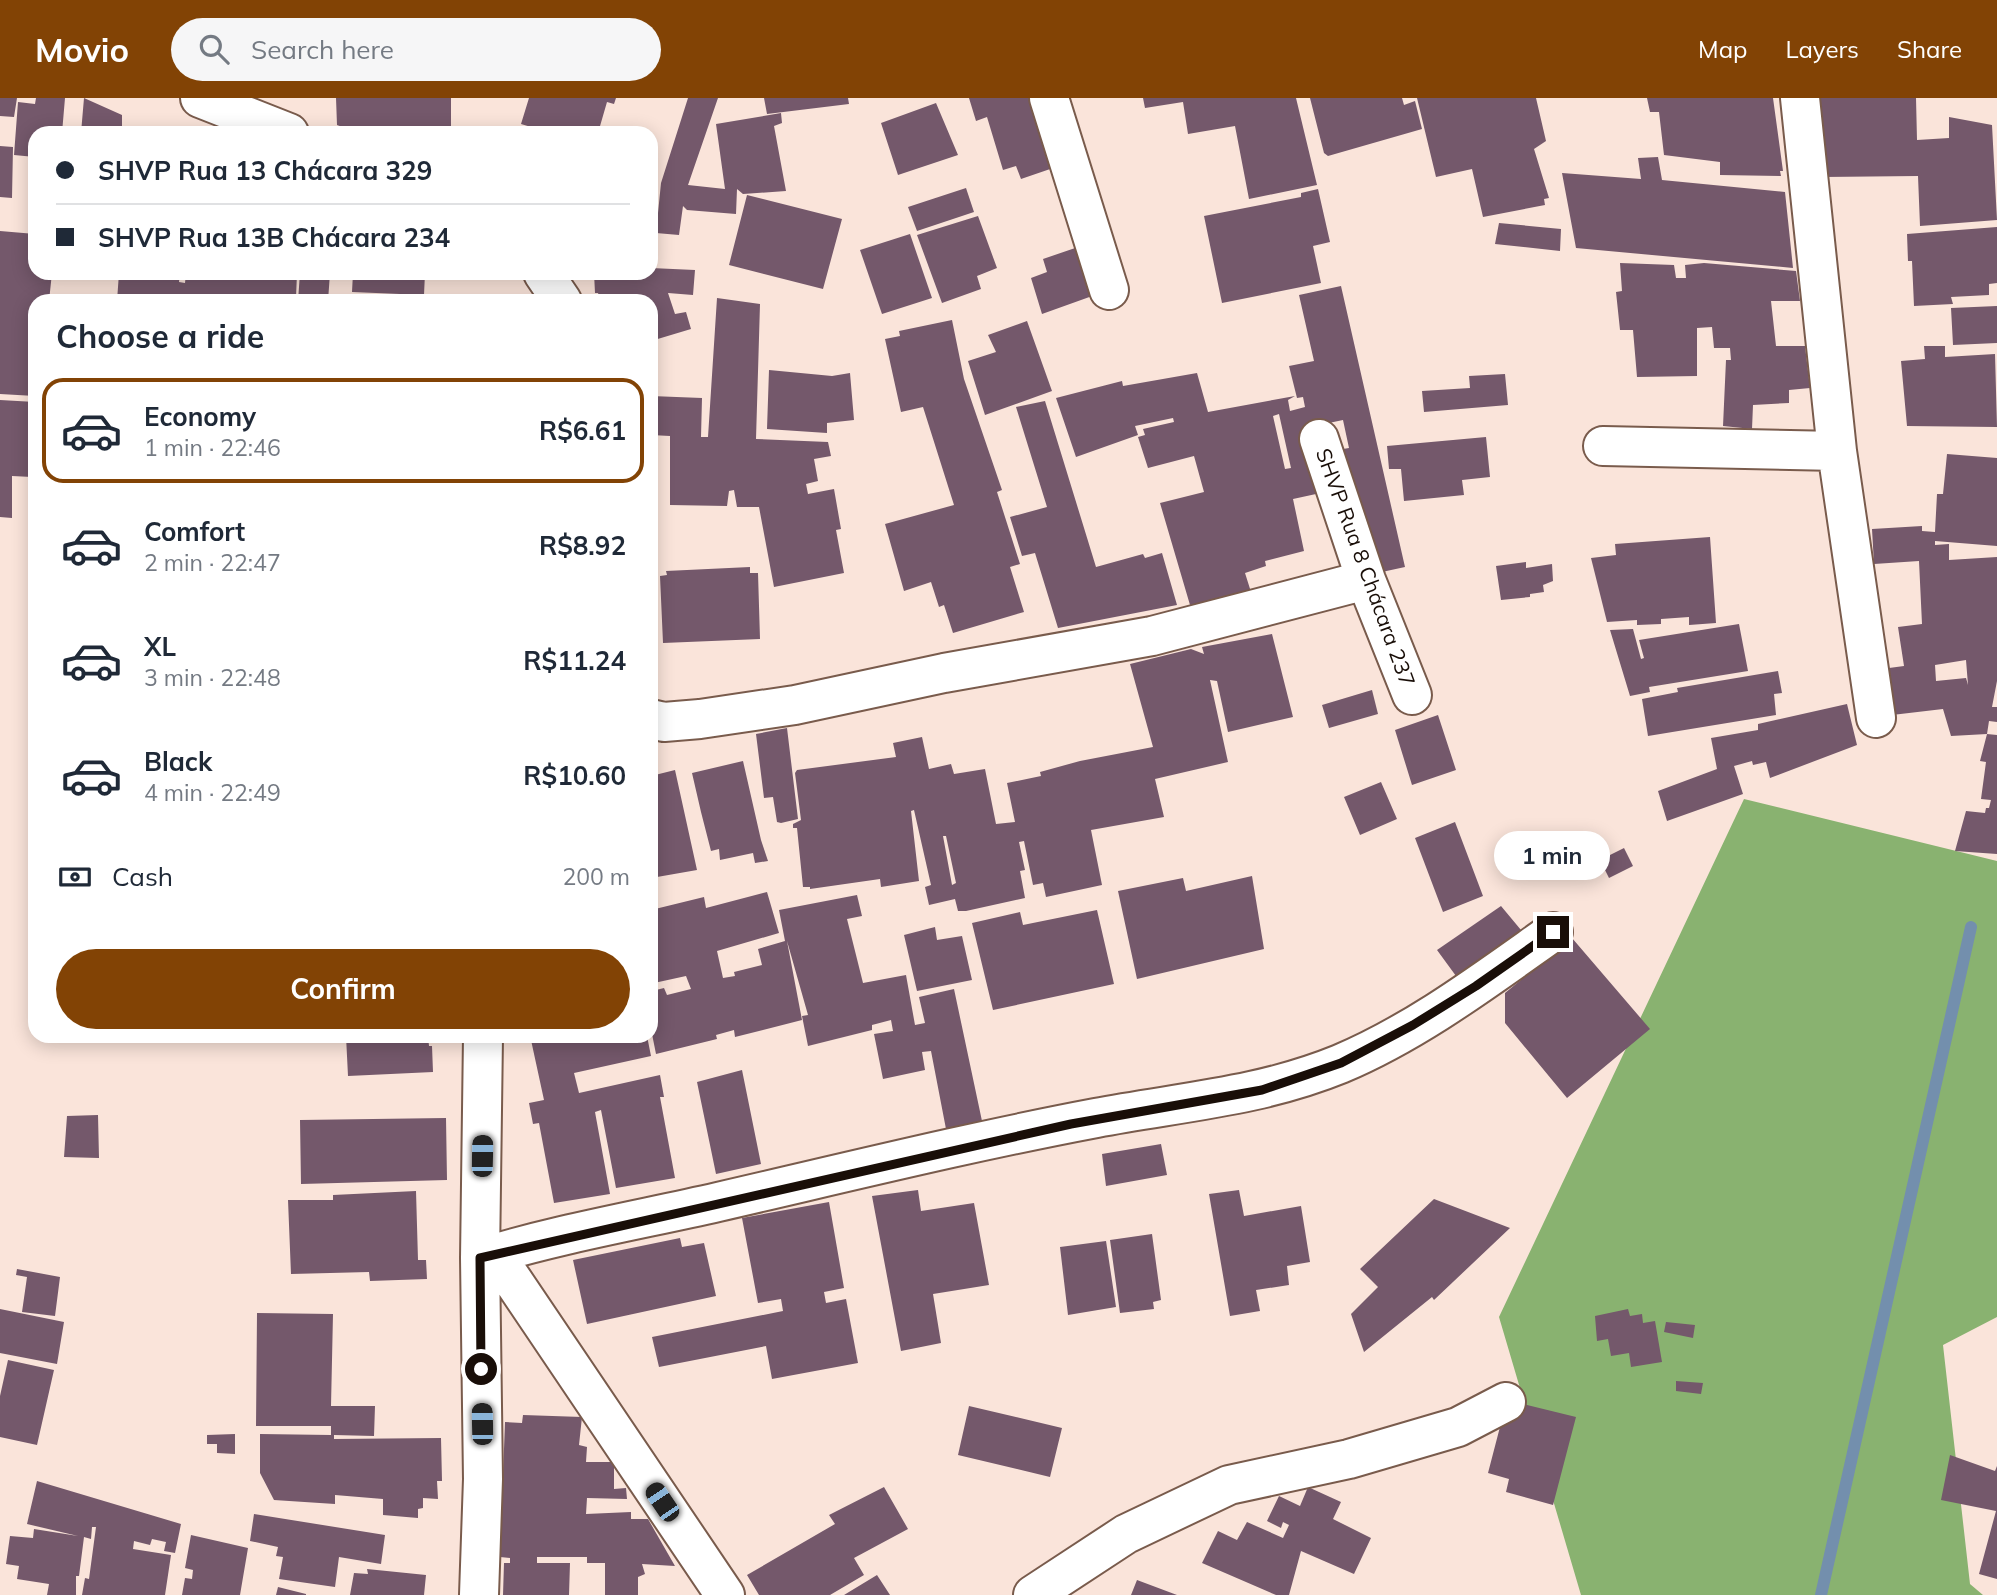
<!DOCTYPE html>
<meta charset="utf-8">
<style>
body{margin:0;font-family:Mulish,sans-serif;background:#f6f6f7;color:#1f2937;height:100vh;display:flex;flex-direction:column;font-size:26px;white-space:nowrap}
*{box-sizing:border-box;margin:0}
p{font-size:23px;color:#747a83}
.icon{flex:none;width:38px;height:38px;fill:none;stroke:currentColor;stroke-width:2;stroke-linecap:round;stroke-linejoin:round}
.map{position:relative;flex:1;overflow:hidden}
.details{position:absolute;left:28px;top:196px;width:630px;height:749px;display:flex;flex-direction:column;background:#fff;border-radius:21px;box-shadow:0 4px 18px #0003}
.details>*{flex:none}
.guide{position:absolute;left:28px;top:28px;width:630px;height:154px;border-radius:21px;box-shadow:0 4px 18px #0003;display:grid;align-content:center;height:154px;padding:0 28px;background:#fff}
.end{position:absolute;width:32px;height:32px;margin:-16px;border:9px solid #190e08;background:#fff;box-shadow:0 0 0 4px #fff}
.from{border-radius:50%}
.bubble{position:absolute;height:49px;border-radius:24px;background:#fff;box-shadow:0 4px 18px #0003;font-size:23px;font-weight:700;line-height:49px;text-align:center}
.car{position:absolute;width:21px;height:42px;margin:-21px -10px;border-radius:9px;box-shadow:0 0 5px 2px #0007;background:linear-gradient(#222 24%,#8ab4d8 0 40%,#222 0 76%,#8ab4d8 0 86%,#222 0)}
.guide b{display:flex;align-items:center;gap:24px;height:66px;font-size:26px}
.guide b+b{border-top:2px solid #e0e1e3}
.guide i{width:18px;height:18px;background:#1f2937}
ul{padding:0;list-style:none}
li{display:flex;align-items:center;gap:21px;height:105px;margin:0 14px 10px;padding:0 14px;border:4px solid transparent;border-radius:21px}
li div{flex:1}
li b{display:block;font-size:26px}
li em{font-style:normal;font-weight:700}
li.selected{border-color:#824305}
li>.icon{width:63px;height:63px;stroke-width:1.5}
h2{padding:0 28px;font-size:32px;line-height:84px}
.pay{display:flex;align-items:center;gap:18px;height:77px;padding:0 28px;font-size:26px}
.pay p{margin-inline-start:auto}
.cta{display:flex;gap:14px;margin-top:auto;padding:14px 28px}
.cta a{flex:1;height:80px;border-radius:42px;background:#824305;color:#fff;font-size:28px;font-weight:700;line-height:80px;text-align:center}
header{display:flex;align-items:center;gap:42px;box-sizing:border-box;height:98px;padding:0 35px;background:#824305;color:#fff}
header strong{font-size:33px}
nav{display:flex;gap:38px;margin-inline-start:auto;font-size:24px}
.search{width:490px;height:63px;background:#f6f6f7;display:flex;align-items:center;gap:18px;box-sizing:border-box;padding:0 24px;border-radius:38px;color:#747a83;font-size:26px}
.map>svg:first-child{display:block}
.forest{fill:#89b270}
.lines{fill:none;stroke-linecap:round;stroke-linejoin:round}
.stream{stroke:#738fad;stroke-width:12}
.building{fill:#74586b;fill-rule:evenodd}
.minor-casing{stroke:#795b4c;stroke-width:42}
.minor{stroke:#fff;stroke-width:38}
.route{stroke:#190e08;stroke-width:9}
.labels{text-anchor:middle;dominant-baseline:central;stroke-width:5;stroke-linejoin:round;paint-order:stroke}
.street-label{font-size:21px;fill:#190e08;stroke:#fff}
</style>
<header>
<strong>Movio</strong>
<div class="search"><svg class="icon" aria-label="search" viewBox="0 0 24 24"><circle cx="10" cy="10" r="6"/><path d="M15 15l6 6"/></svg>Search here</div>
<nav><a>Map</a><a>Layers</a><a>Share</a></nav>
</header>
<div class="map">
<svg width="1997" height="1497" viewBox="0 0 1997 1497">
<rect width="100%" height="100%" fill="#fae4da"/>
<path class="forest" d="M 1744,701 L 1997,763 L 1997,1219 L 1943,1247 L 1970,1486 L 1983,1497 L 1581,1497 L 1499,1219 Z"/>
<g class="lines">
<path class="stream" d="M 1821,1497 L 1971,829"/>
</g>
<path class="building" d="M 0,0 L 17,0 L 14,19 L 0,18 Z
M 36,0 L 65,0 L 62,35 L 35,35 L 35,59 L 14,57 L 18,4 L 35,6 Z
M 84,0 L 122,17 L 122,35 L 81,35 Z
M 336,0 L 451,0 L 451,35 L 358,35 L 337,27 Z
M 529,0 L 616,0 L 614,6 L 607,4 L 598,35 L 551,35 L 521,26 Z
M 688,0 L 718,0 L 688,87 L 725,91 L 716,26 L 781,15 L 782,25 L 774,28 L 786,93 L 743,96 L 737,91 L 736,116 L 687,112 L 683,108 L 679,137 L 656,135 L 661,85 Z
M 764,0 L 848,0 L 849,6 L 767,16 Z
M 969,0 L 1033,0 L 1056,69 L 1021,81 L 1016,68 L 1003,72 L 987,19 L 976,23 Z
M 1143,0 L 1296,0 L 1317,87 L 1249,101 L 1235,28 L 1188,36 L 1183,4 L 1145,10 Z
M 1310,0 L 1402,0 L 1404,7 L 1415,3 L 1422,31 L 1328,58 L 1324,55 Z
M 1417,0 L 1536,0 L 1546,43 L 1534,51 L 1549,100 L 1544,101 L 1545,107 L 1483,119 L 1472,71 L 1436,79 Z
M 1647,0 L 1773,0 L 1783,73 L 1780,73 L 1781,78 L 1720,77 L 1720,64 L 1664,57 L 1659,14 L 1650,14 Z
M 1820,0 L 1916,0 L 1917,42 L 1949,40 L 1949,19 L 1992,27 L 1997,122 L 1920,128 L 1918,78 L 1823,79 Z
M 936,5 L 958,57 L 898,77 L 881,25 Z
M 0,48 L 13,49 L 12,100 L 0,99 Z
M 1658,59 L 1662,82 L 1785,94 L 1793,170 L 1576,150 L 1562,75 L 1641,81 L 1638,60 Z
M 966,90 L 974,114 L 917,133 L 908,109 Z
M 1318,91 L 1330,144 L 1313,148 L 1321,185 L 1222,205 L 1204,118 L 1301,99 L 1301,95 Z
M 747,97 L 842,121 L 823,191 L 729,167 Z
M 978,118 L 997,170 L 977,178 L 981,191 L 942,205 L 917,137 Z
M 1499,125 L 1561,131 L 1560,153 L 1495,146 Z
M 1997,129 L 1997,185 L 1989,186 L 1989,197 L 1951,199 L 1953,206 L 1914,208 L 1912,163 L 1908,163 L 1907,136 Z
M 0,133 L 35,136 L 35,175 L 52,175 L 49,203 L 35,203 L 35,298 L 0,296 Z
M 910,136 L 932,200 L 882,216 L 860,152 Z
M 1081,148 L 1095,197 L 1042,216 L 1031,180 L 1047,174 L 1043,161 Z
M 1620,165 L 1674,167 L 1676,180 L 1686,180 L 1685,167 L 1704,165 L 1796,173 L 1800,203 L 1771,203 L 1776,248 L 1805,248 L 1810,290 L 1789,292 L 1789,305 L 1753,307 L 1752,331 L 1723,328 L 1726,262 L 1731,262 L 1730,250 L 1714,250 L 1712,229 L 1697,230 L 1697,278 L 1637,279 L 1633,232 L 1620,232 L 1616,194 L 1622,193 Z
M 651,170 L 695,172 L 693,197 L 668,195 L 675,216 L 686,214 L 691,231 L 651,243 L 651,203 L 601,203 L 598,195 L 595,195 L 594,175 L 651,175 Z
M 119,175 L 180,175 L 179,184 L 185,185 L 186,175 L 297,175 L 296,200 L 244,197 L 244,203 L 117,203 Z
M 300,175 L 330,175 L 328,203 L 298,203 Z
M 353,175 L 425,175 L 424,197 L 352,194 Z
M 1341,188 L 1405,469 L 1368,477 L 1337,352 L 1349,350 L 1343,322 L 1324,326 L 1339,391 L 1293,401 L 1304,453 L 1265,463 L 1266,468 L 1245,475 L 1251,494 L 1190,507 L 1160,405 L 1204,394 L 1194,358 L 1148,370 L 1138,339 L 1145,337 L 1143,331 L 1174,324 L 1173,320 L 1135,328 L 1138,337 L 1076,359 L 1056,300 L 1122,283 L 1123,288 L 1197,275 L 1208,314 L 1295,298 L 1288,302 L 1290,313 L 1305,309 L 1303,299 L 1297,300 L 1289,268 L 1314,263 L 1299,197 ZM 1279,316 L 1291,370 L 1285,371 L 1273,318 Z
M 717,200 L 760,206 L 756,341 L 828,344 L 831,358 L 814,361 L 818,383 L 806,386 L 808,396 L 834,391 L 841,431 L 836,432 L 844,475 L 774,489 L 759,409 L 737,409 L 734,392 L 729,393 L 727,408 L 670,407 L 670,338 L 651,337 L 651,298 L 702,300 L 701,339 L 708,339 Z
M 1997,208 L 1997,245 L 1953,247 L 1951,210 Z
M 952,222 L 964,281 L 1002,392 L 997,394 L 1020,466 L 1010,469 L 1024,514 L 953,535 L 944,507 L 939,509 L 931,484 L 904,493 L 885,426 L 954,407 L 923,309 L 901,314 L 885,241 L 900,238 L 899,233 Z
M 1027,223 L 1052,293 L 985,317 L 968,263 L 996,254 L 988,237 Z
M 1924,248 L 1945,248 L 1945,259 L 1995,256 L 1997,329 L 1907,328 L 1901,263 L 1925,261 Z
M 769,272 L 832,278 L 850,275 L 854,322 L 827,325 L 827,335 L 767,331 Z
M 1505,276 L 1508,307 L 1424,314 L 1422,293 L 1470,290 L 1469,278 Z
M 0,302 L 35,304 L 32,379 L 12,378 L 12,420 L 0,419 Z
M 1045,303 L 1096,469 L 1143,456 L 1145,460 L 1162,455 L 1177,507 L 1058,530 L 1035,455 L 1022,458 L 1010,419 L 1047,409 L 1016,309 Z
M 1486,339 L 1490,379 L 1462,382 L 1464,397 L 1404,403 L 1401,371 L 1389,371 L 1387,348 Z
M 1947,356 L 1997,360 L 1997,448 L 1935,443 L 1935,447 L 1949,446 L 1949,462 L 1997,459 L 1997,583 L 1992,609 L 1997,609 L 1997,624 L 1989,623 L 1987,636 L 1951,638 L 1943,611 L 1892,617 L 1889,570 L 1904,568 L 1898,529 L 1922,526 L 1919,463 L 1874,466 L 1872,431 L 1922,428 L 1922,433 L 1935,434 L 1937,396 L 1943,396 ZM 1966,562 L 1968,587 L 1966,580 L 1936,583 L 1935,567 Z
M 1710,439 L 1716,525 L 1689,527 L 1689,519 L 1661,521 L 1661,526 L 1637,527 L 1637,522 L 1607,524 L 1591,460 L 1616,457 L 1615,446 Z
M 1526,464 L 1526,470 L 1552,466 L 1553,483 L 1543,487 L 1544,494 L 1530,496 L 1530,499 L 1501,502 L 1496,468 Z
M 750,469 L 750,475 L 758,475 L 760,541 L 663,545 L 660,478 L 667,477 L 666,473 Z
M 1739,526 L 1748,573 L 1649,589 L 1650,594 L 1630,598 L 1610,532 L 1633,531 L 1641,561 L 1644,560 L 1639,542 Z
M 1272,536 L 1293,619 L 1228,634 L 1217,583 L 1210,582 L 1228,664 L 1155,681 L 1164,719 L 1091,732 L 1102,787 L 1046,799 L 1043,785 L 1033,787 L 1024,743 L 1019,744 L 1025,772 L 1020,773 L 1025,800 L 966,813 L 958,813 L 955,801 L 929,807 L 925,789 L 931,787 L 914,712 L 911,713 L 919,783 L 881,789 L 880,781 L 810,791 L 810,789 L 803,789 L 797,730 L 793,730 L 793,726 L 801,722 L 795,675 L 797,672 L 896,659 L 893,645 L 922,639 L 929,671 L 951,666 L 954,676 L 985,671 L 996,726 L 1015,724 L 1007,685 L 1041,678 L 1040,674 L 1080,663 L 1153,649 L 1130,566 L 1191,551 L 1204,556 L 1202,549 ZM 943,738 L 946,738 L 956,785 L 952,787 Z
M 1778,573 L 1782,595 L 1774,596 L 1776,617 L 1648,638 L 1642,601 L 1678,594 L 1677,590 Z
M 1372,592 L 1378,616 L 1329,630 L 1322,607 Z
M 1847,606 L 1857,647 L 1770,680 L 1766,664 L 1753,667 L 1752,663 L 1734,668 L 1743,696 L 1667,723 L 1658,693 L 1717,671 L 1711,640 L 1758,632 L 1758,626 Z
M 1438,617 L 1456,672 L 1412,687 L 1395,632 Z
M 787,630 L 798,721 L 781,725 L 777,724 L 773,699 L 764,700 L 756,636 Z
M 1987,636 L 1997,637 L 1997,756 L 1955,753 L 1966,713 L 1985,715 L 1986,710 L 1989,710 L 1991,702 L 1981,701 L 1986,664 L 1980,663 Z
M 743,663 L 761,742 L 768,763 L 755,765 L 753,755 L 720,762 L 719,751 L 711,753 L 701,714 L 692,675 Z
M 675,672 L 697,772 L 657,779 L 651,752 L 651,678 Z
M 1381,684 L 1397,721 L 1360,737 L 1344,699 Z
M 1455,724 L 1483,798 L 1443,814 L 1415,740 Z
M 1624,750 L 1633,768 L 1609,780 L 1600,762 Z
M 1252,778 L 1264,851 L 1137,881 L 1118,793 L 1183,780 L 1186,793 Z
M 767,794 L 779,835 L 717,853 L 723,880 L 735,878 L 734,874 L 762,867 L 758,851 L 785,843 L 779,812 L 857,797 L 862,818 L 847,821 L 863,885 L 906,877 L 915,927 L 925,925 L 919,899 L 954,891 L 982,1023 L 946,1031 L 931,953 L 922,954 L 925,972 L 883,981 L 874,936 L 893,933 L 891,922 L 872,927 L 872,932 L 808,948 L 802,918 L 808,917 L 787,843 L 802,922 L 735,939 L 734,932 L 716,937 L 717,941 L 656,956 L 651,931 L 651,812 L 704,799 L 706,810 ZM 686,878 L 691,891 L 667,897 L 664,890 L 656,892 L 654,885 Z
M 1501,808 L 1521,832 L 1456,878 L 1437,852 Z
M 1097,812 L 1114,886 L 993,912 L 972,825 L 1020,814 L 1023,827 Z
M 935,829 L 937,842 L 962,838 L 972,882 L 917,893 L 904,837 Z
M 1572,840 L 1650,931 L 1567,1000 L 1505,925 L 1505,895 Z
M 86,938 L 123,938 L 123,944 L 86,943 Z
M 346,938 L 428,938 L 429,948 L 432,948 L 433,974 L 348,978 Z
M 545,938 L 647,938 L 651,958 L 574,975 L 579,995 L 660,977 L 664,999 L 660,999 L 675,1080 L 616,1090 L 601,1012 L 595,1014 L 610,1096 L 554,1105 L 539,1025 L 533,1026 L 529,1005 L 544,1002 L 531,942 Z
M 742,972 L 761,1066 L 716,1076 L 697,984 Z
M 98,1017 L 99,1060 L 64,1059 L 67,1018 Z
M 446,1020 L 447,1082 L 301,1086 L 300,1022 Z
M 1161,1046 L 1167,1077 L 1106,1088 L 1102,1056 Z
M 918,1092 L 921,1113 L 974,1105 L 989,1187 L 933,1196 L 941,1245 L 901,1253 L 872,1098 Z
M 1239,1092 L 1244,1118 L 1301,1108 L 1310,1164 L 1287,1168 L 1289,1187 L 1256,1192 L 1260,1213 L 1230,1218 L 1209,1096 Z
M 416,1093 L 418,1162 L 426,1162 L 427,1181 L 370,1183 L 369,1174 L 291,1176 L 288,1102 L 333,1102 L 333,1097 Z
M 1434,1101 L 1510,1130 L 1434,1202 L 1432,1199 L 1364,1254 L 1351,1216 L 1378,1189 L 1360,1171 Z
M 829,1104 L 844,1190 L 824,1194 L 826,1205 L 846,1201 L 858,1265 L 772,1281 L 766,1248 L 659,1269 L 652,1239 L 783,1213 L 781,1201 L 758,1205 L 742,1120 Z
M 1152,1136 L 1161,1202 L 1153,1204 L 1154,1211 L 1120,1215 L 1110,1142 Z
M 680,1140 L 682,1149 L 704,1145 L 716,1198 L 587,1226 L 573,1162 Z
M 1106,1143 L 1116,1209 L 1068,1217 L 1060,1149 Z
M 17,1171 L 60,1179 L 55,1218 L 22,1214 L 27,1179 L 16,1177 Z
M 0,1211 L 64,1224 L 57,1266 L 0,1255 Z
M 1628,1211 L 1630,1218 L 1642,1216 L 1643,1225 L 1655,1223 L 1662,1264 L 1631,1269 L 1629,1255 L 1611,1258 L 1608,1241 L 1597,1243 L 1595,1218 Z
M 257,1215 L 333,1216 L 331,1308 L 375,1308 L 374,1338 L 334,1337 L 334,1341 L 441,1340 L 442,1383 L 437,1383 L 438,1401 L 423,1400 L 423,1410 L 418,1411 L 418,1420 L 383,1417 L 383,1401 L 335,1397 L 335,1406 L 274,1402 L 260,1375 L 260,1336 L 331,1337 L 331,1328 L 256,1328 Z
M 1666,1224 L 1695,1227 L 1693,1240 L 1664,1234 Z
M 8,1262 L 54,1272 L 37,1347 L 0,1339 L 0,1298 Z
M 1676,1283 L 1703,1285 L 1701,1296 L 1676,1293 Z
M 1507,1302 L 1576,1319 L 1553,1407 L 1506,1394 L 1509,1381 L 1488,1375 Z
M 969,1308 L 1062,1330 L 1050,1379 L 958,1357 Z
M 523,1317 L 582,1319 L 579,1347 L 587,1349 L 586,1364 L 614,1364 L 614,1391 L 626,1390 L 627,1401 L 587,1400 L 586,1416 L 631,1414 L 631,1421 L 648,1421 L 675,1468 L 642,1466 L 645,1476 L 638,1479 L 638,1497 L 605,1497 L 605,1465 L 587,1465 L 587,1459 L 537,1459 L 537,1465 L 570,1465 L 569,1497 L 503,1497 L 504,1465 L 510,1465 L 510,1460 L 500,1459 L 505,1324 L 522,1325 Z
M 235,1336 L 235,1356 L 217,1355 L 217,1346 L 207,1346 L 207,1337 Z
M 1950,1357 L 1995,1373 L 1997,1368 L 1997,1481 L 1979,1476 L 1996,1413 L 1941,1402 Z
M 37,1383 L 181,1426 L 175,1455 L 164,1453 L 166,1444 L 152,1441 L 150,1447 L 134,1443 L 133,1451 L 171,1457 L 165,1497 L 82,1497 L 85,1480 L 89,1481 L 96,1429 L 92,1429 L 91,1441 L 84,1439 L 79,1478 L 76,1478 L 76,1497 L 47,1497 L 49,1486 L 17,1481 L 19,1468 L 6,1466 L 10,1438 L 33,1440 L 34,1431 L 78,1438 L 27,1426 Z
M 884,1389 L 908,1431 L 854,1460 L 864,1477 L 830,1497 L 759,1497 L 747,1477 L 835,1426 L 829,1417 Z
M 1308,1389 L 1341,1404 L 1333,1421 L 1371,1440 L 1354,1476 L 1301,1453 L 1289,1497 L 1276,1497 L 1202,1465 L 1218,1433 L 1237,1442 L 1247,1424 L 1283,1440 L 1289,1427 L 1283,1424 L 1281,1430 L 1267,1423 L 1279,1398 L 1300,1408 Z
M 254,1416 L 385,1437 L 381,1466 L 339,1459 L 335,1489 L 279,1481 L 283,1459 L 276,1458 L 278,1449 L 250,1443 Z
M 191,1437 L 248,1450 L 240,1497 L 182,1497 L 185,1480 L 192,1481 L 193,1472 L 185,1470 Z
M 367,1471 L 426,1477 L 424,1497 L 350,1497 L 354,1475 L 368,1476 Z
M 877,1477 L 890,1497 L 844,1497 Z
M 1137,1482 L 1177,1497 L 1131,1497 Z
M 278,1489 L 306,1496 L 306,1497 L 276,1497 Z"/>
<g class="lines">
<defs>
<path id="minor" d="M 200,0 L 289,35
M 1049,0 L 1109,192
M 1800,0 L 1837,353 L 1876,620
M 543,175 L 562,203
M 1319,341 L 1366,482 L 1412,597
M 1603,348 L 1837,353
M 651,621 L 664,624 L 700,621 L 795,607 L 944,575 L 1152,538 L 1366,482
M 495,1156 L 725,1497
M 480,1160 C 557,1136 639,1122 718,1104 C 844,1075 969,1044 1096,1020 C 1180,1004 1259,999 1340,966 C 1416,934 1485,882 1553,834
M 479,1497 L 483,1381 L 480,1160 L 483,938
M 1033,1497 L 1126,1436 L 1229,1387 L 1349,1361 L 1458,1329 L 1506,1304"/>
</defs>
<use href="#minor" class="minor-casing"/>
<use href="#minor" class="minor"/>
</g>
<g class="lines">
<path class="route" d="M 481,1271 L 480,1160 L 1071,1026 L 1262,992 L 1341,965 L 1413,927 L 1476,888 L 1553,834"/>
</g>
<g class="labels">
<g class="street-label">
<text transform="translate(1366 469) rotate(70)">SHVP Rua 8 Chácara 237</text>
</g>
</g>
</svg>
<i class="end from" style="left:481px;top:1271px"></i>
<i class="end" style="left:1553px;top:834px"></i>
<div class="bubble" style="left:1494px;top:733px;width:116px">1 min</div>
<i class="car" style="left:482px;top:1058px;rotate:1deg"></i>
<i class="car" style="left:482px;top:1326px;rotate:359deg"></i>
<i class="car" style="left:662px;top:1404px;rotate:326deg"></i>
<div class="guide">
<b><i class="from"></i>SHVP Rua 13 Chácara 329</b>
<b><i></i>SHVP Rua 13B Chácara 234</b>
</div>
<section class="details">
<h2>Choose a ride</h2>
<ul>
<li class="selected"><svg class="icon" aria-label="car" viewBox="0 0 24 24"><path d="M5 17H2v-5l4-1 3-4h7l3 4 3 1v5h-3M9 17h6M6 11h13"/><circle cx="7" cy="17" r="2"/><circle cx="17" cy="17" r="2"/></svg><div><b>Economy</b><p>1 min · 22:46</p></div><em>R$6.61</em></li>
<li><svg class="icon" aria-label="car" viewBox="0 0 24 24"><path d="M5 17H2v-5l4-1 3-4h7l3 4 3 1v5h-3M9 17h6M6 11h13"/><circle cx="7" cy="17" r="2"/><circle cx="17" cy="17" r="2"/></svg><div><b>Comfort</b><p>2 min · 22:47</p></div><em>R$8.92</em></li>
<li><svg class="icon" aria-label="car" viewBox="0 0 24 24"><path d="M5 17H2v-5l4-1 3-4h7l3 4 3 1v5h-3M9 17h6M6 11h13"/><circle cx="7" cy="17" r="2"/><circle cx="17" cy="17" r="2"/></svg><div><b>XL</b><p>3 min · 22:48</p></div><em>R$11.24</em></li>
<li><svg class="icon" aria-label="car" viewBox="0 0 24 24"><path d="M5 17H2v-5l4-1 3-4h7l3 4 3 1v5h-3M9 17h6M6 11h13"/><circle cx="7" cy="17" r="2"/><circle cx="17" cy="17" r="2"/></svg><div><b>Black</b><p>4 min · 22:49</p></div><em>R$10.60</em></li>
</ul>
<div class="pay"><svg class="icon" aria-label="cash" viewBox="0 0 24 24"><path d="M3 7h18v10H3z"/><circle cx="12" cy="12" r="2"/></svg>Cash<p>200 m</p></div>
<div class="cta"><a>Confirm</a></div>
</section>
</div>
